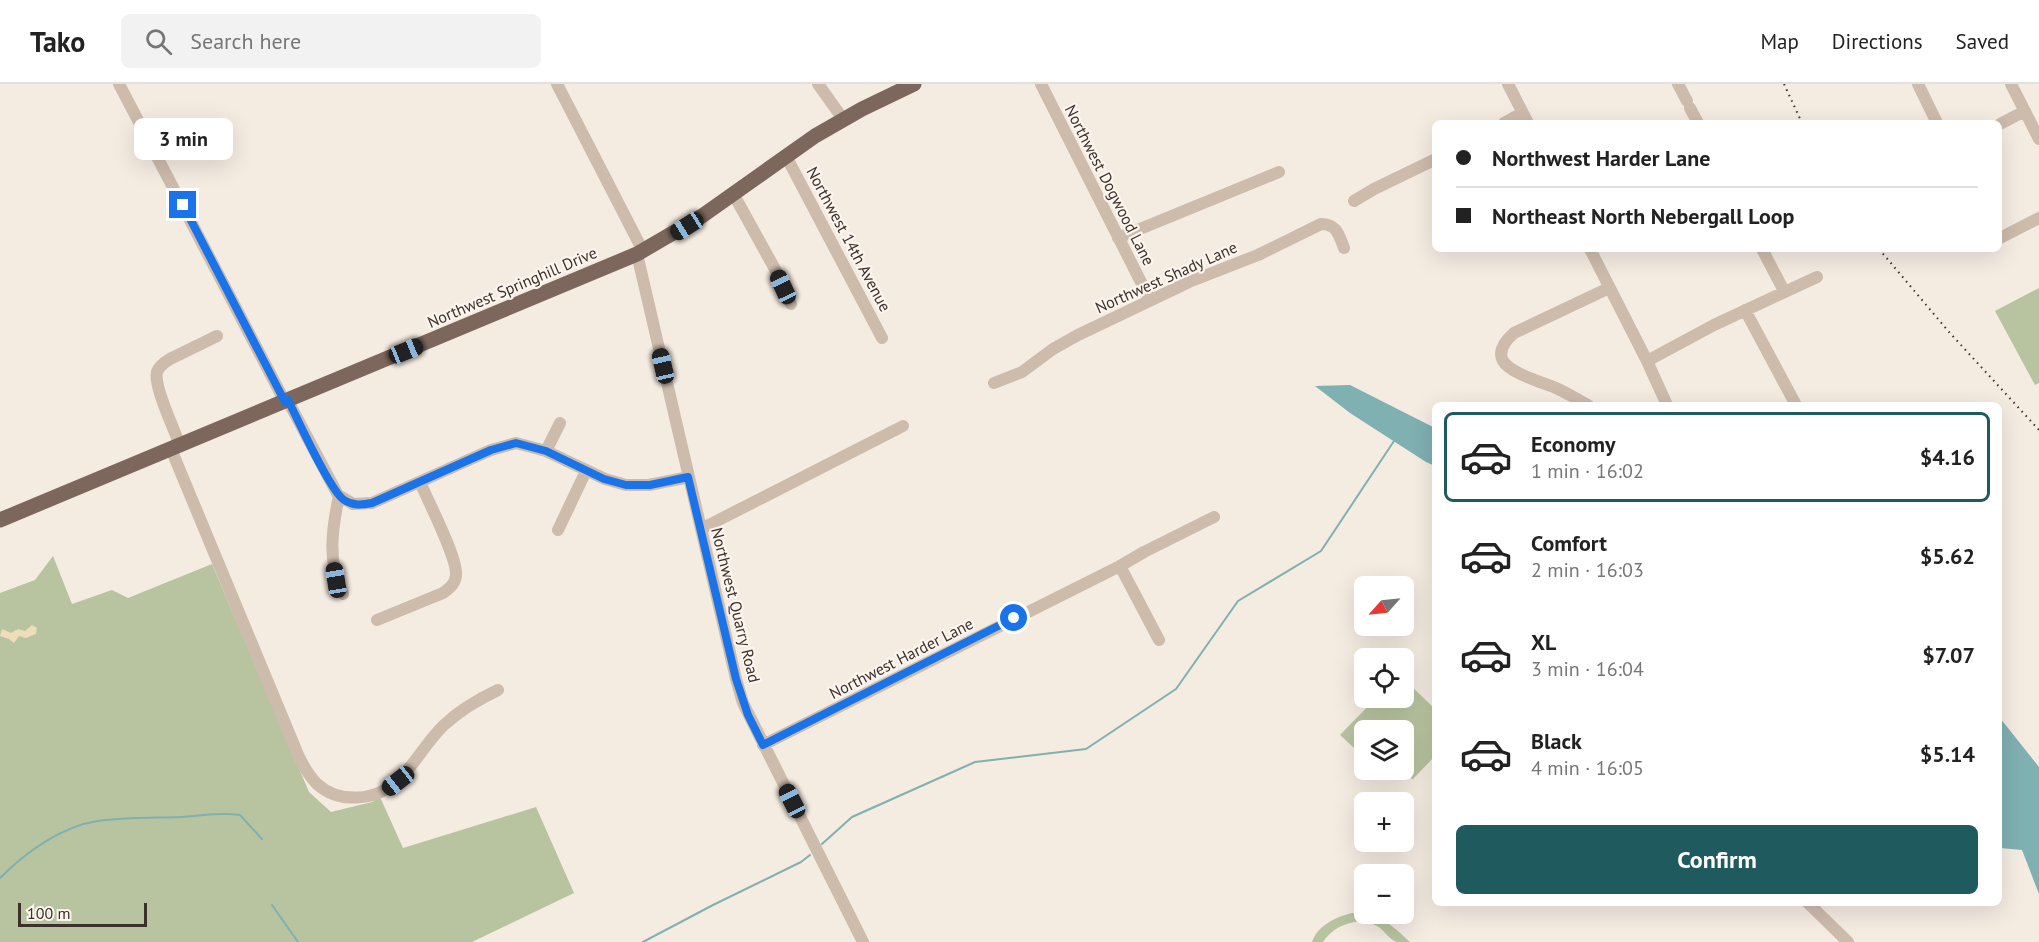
<!DOCTYPE html>
<meta charset="utf-8">
<style>
body{margin:0;font-family:"PT Sans",sans-serif;background:#f2f2f2;color:#222;height:100vh;display:flex;flex-direction:column;font-size:22px;white-space:nowrap}
*{box-sizing:border-box;margin:0}
p{font-size:20px;color:#767676}
.icon{flex:none;width:33px;height:33px;fill:none;stroke:currentColor;stroke-width:2;stroke-linecap:round;stroke-linejoin:round}
.map{position:relative;flex:1;overflow:hidden}
.side{position:absolute;left:1432px;top:318px;width:570px;height:504px;display:flex;flex-direction:column;background:#fff;border-radius:9px;box-shadow:0 6px 24px #0002}
.side>*{flex:none}
.guide{position:absolute;left:1432px;top:36px;width:570px;height:132px;border-radius:9px;box-shadow:0 6px 24px #0002;display:grid;align-content:center;height:132px;padding:0 24px;background:#fff}
.needle{width:39px;rotate:243deg}
.controls{position:absolute;left:1354px;top:492px;display:grid;gap:12px}
.controls a{display:grid;place-items:center;width:60px;height:60px;border-radius:9px;background:#fff;box-shadow:0 6px 24px #0002;font-size:30px}
.scale{position:absolute;left:18px;bottom:15px;width:129px;box-sizing:border-box;padding-left:6px;border:3px solid #3b302b;border-top:0;font-size:16px;line-height:21px;white-space:nowrap;color:#3b302b;-webkit-text-stroke:4px #fbf5ee;paint-order:stroke}
.end{position:absolute;width:27px;height:27px;margin:-14px;border:8px solid #1a73e8;background:#fff;box-shadow:0 0 0 3px #fff}
.from{border-radius:50%}
.bubble{position:absolute;height:42px;border-radius:9px;background:#fff;box-shadow:0 6px 24px #0002;font-size:20px;font-weight:700;line-height:42px;text-align:center}
.car{position:absolute;width:18px;height:36px;margin:-18px -9px;border-radius:8px;box-shadow:0 0 4px 2px #0007;background:linear-gradient(#222 24%,#8ab4d8 0 40%,#222 0 76%,#8ab4d8 0 86%,#222 0)}
.guide b{display:flex;align-items:center;gap:21px;height:57px;font-size:22px}
.guide b+b{border-top:2px solid #e0e0e0}
.guide i{width:15px;height:15px;background:#222}
ul{padding:10px 0 0;list-style:none}
li{display:flex;align-items:center;gap:18px;height:90px;margin:0 12px 9px;padding:0 12px;border:3px solid transparent;border-radius:9px}
li div{flex:1}
li b{display:block;font-size:22px}
li em{font-style:normal;font-weight:700}
li.on{border-color:#1f5a5e}
li>.icon{width:54px;height:54px;stroke-width:1.5}
.action{display:flex;gap:12px;margin-top:auto;padding:12px 24px}
.action a{flex:1;height:69px;border-radius:9px;background:#1f5a5e;color:#fff;font-size:24px;font-weight:700;line-height:69px;text-align:center}
header{display:flex;align-items:center;gap:36px;box-sizing:border-box;height:84px;padding:0 30px;background:#fff;border-bottom:2px solid #e0e0e0}
header strong{font-size:28px}
nav{display:flex;gap:33px;margin-inline-start:auto;font-size:21px}
.search{width:420px;height:54px;background:#f2f2f2;display:flex;align-items:center;gap:15px;box-sizing:border-box;padding:0 21px;border-radius:9px;color:#767676;font-size:22px}
.map>svg:first-child{display:block}
.green{fill:#b8c4a0}
.sand{fill:#efdcb8}
.water{fill:#7fb0b2}
.lines{fill:none;stroke-linecap:round;stroke-linejoin:round}
.stream{stroke:#7fb0b2;stroke-width:2}
.minor{stroke:#cdbbac;stroke-width:12}
.major{stroke:#7d675c;stroke-width:15}
.rail{stroke:#3b302b;stroke-width:2;stroke-dasharray:1.5 4.5;stroke-linecap:butt}
.route{stroke:#1a73e8;stroke-width:8}
.labels{text-anchor:middle;dominant-baseline:central;stroke-width:4.5;stroke-linejoin:round;paint-order:stroke}
.street-label{font-size:16px;fill:#3b302b;stroke:#fbf5ee}
</style>
<header>
<strong>Tako</strong>
<div class="search"><svg class="icon" aria-label="search" viewBox="0 0 24 24"><circle cx="10" cy="10" r="6"/><path d="M15 15l6 6"/></svg>Search here</div>
<nav><a>Map</a><a>Directions</a><a>Saved</a></nav>
</header>
<div class="map">
<svg width="2039" height="858" viewBox="0 0 2039 858">
<rect width="100%" height="100%" fill="#f4ebe1"/>
<path class="green" d="M 2039,204 L 2039,299 L 2035,301 L 1995,227 Z
M 53,472 L 72,520 L 112,506 L 128,514 L 212,480 L 309,708 L 331,728 L 372,718 L 380,713 L 403,764 L 536,723 L 574,809 L 472,858 L 0,858 L 0,509 L 35,496 Z
M 1404,595 L 1435,625 L 1435,672 L 1413,695 L 1380,686 L 1404,686 L 1404,646 L 1365,646 L 1365,674 L 1340,651 L 1376,614 L 1404,614 Z
M 1352,829 C 1380,830 1391,840 1410,858 C 1407,858 1399,858 1396,858 C 1389,855 1384,846 1377,842 C 1358,832 1334,841 1323,858 L 1312,858 C 1318,841 1336,833 1352,829 Z"/>
<path class="sand" d="M 32,541 L 37,544 L 36,550 L 26,554 L 19,552 L 14,559 L 9,555 L 0,552 L 2,545 L 11,549 L 18,545 L 25,547 Z"/>
<path class="water" d="M 1350,301 L 1435,344 L 1435,382 L 1426,378 L 1350,329 L 1315,302 Z
M 2000,634 L 2039,683 L 2039,810 L 2022,766 L 2000,764 Z"/>
<g class="lines">
<path class="stream" d="M 822,760 L 852,733 L 975,678 L 1086,665 L 1176,605 L 1238,517 L 1321,467 L 1394,357
M 0,794 C 26,768 62,742 98,737 C 125,733 153,734 181,733 C 201,732 220,728 240,731 L 262,755
M 272,821 L 298,858
M 643,858 L 713,821 L 801,778 L 810,771"/>
<path class="minor" d="M 119,0 L 285,318
M 557,0 L 643,167
M 818,0 L 843,35
M 1041,0 L 1150,216
M 1508,0 L 1528,39
M 1678,0 L 1687,17
M 1918,0 L 1937,39
M 2011,0 L 2039,55
M 1690,24 L 1698,39
M 1504,39 L 1522,29
M 2000,40 L 2025,27
M 786,72 L 882,254
M 734,111 L 776,187 L 791,220
M 1354,117 L 1374,105 L 1436,75
M 1118,154 L 1279,88
M 2000,154 L 2039,134
M 1590,165 L 1647,277 L 1667,321
M 1762,165 L 1784,207
M 637,170 L 736,595 L 743,619 L 863,858
M 1745,226 L 1796,321
M 1647,277 L 1714,241 L 1817,193
M 994,299 L 1022,288 L 1053,265 L 1078,251 L 1189,198 L 1258,171 L 1321,140 C 1337,140 1339,151 1344,164
M 288,317 L 338,411 L 353,420 L 372,419 L 491,366 L 516,359 L 546,367 L 605,395 L 626,401 L 649,401 L 689,393
M 1588,321 C 1578,316 1569,310 1558,305 C 1545,299 1511,290 1503,277 C 1497,266 1506,256 1514,249 L 1609,204
M 180,362 C 175,346 153,302 157,288 C 159,282 165,278 170,275 L 217,252
M 171,365 L 299,673 C 304,683 309,692 317,700 C 339,720 376,717 397,697 C 415,681 426,658 444,641 C 460,626 479,615 498,606
M 546,367 L 560,339
M 339,412 C 332,445 327,478 343,510
M 701,445 L 903,342
M 558,446 L 586,387
M 1120,482 L 1159,556
M 377,536 L 443,509 C 450,504 456,499 456,490 C 457,473 428,417 420,398
M 763,661 L 1120,482 L 1144,468 L 1214,433
M 1808,819 L 1848,858"/>
<path class="major" d="M 0,436 L 637,170 L 702,132 L 815,52 L 862,25 L 914,0"/>
<path class="rail" d="M 1784,0 L 1802,39
M 1879,165 L 1949,248 L 2039,346"/>
</g>
<g class="lines">
<path class="route" d="M 183,121 L 285,318 L 288,316 C 298,336 330,407 344,416 C 353,422 362,421 372,419 L 491,366 L 516,359 L 546,367 L 604,395 L 626,401 L 650,401 L 688,393 L 736,595 L 748,631 L 763,661 L 1014,534"/>
</g>
<g class="labels">
<g class="street-label">
<text transform="translate(1110 101) rotate(63)">Northwest Dogwood Lane</text>
<text transform="translate(849 155) rotate(62)">Northwest 14th Avenue</text>
<text transform="translate(1166 193) rotate(-24)">Northwest Shady Lane</text>
<text transform="translate(512 203) rotate(-23)">Northwest Springhill Drive</text>
<text transform="translate(736 521) rotate(76)">Northwest Quarry Road</text>
<text transform="translate(901 574) rotate(-27)">Northwest Harder Lane</text>
</g>
</g>
</svg>
<div class="controls">
<a><svg class="needle" viewBox="-14 -14 28 28"><path d="M0-13l5 13h-10z" fill="#e53935"/><path d="M0 13l5-13h-10z" fill="#767676"/></svg></a>
<a><svg class="icon" aria-label="locate" viewBox="0 0 24 24"><circle cx="12" cy="12" r="6"/><path d="M12 2v4M12 18v4M2 12h4M18 12h4"/></svg></a>
<a><svg class="icon" aria-label="layers" viewBox="0 0 24 24"><path d="M12 4l9 5-9 5-9-5zM3 14l9 5 9-5"/></svg></a>
<a>+</a>
<a>−</a>
</div>
<div class="scale">100 m</div>
<i class="end from" style="left:1014px;top:534px"></i>
<i class="end" style="left:183px;top:121px"></i>
<div class="bubble" style="left:134px;top:34px;width:99px">3 min</div>
<i class="car" style="left:687px;top:142px;rotate:238deg"></i>
<i class="car" style="left:783px;top:203px;rotate:335deg"></i>
<i class="car" style="left:406px;top:267px;rotate:68deg"></i>
<i class="car" style="left:663px;top:282px;rotate:347deg"></i>
<i class="car" style="left:336px;top:496px;rotate:351deg"></i>
<i class="car" style="left:398px;top:697px;rotate:232deg"></i>
<i class="car" style="left:792px;top:717px;rotate:333deg"></i>
<div class="guide">
<b><i class="from"></i>Northwest Harder Lane</b>
<b><i></i>Northeast North Nebergall Loop</b>
</div>
<section class="side">
<ul>
<li class="on"><svg class="icon" aria-label="car" viewBox="0 0 24 24"><path d="M5 17H2v-5l4-1 3-4h7l3 4 3 1v5h-3M9 17h6M6 11h13"/><circle cx="7" cy="17" r="2"/><circle cx="17" cy="17" r="2"/></svg><div><b>Economy</b><p>1 min · 16:02</p></div><em>$4.16</em></li>
<li><svg class="icon" aria-label="car" viewBox="0 0 24 24"><path d="M5 17H2v-5l4-1 3-4h7l3 4 3 1v5h-3M9 17h6M6 11h13"/><circle cx="7" cy="17" r="2"/><circle cx="17" cy="17" r="2"/></svg><div><b>Comfort</b><p>2 min · 16:03</p></div><em>$5.62</em></li>
<li><svg class="icon" aria-label="car" viewBox="0 0 24 24"><path d="M5 17H2v-5l4-1 3-4h7l3 4 3 1v5h-3M9 17h6M6 11h13"/><circle cx="7" cy="17" r="2"/><circle cx="17" cy="17" r="2"/></svg><div><b>XL</b><p>3 min · 16:04</p></div><em>$7.07</em></li>
<li><svg class="icon" aria-label="car" viewBox="0 0 24 24"><path d="M5 17H2v-5l4-1 3-4h7l3 4 3 1v5h-3M9 17h6M6 11h13"/><circle cx="7" cy="17" r="2"/><circle cx="17" cy="17" r="2"/></svg><div><b>Black</b><p>4 min · 16:05</p></div><em>$5.14</em></li>
</ul>
<div class="action"><a>Confirm</a></div>
</section>
</div>
